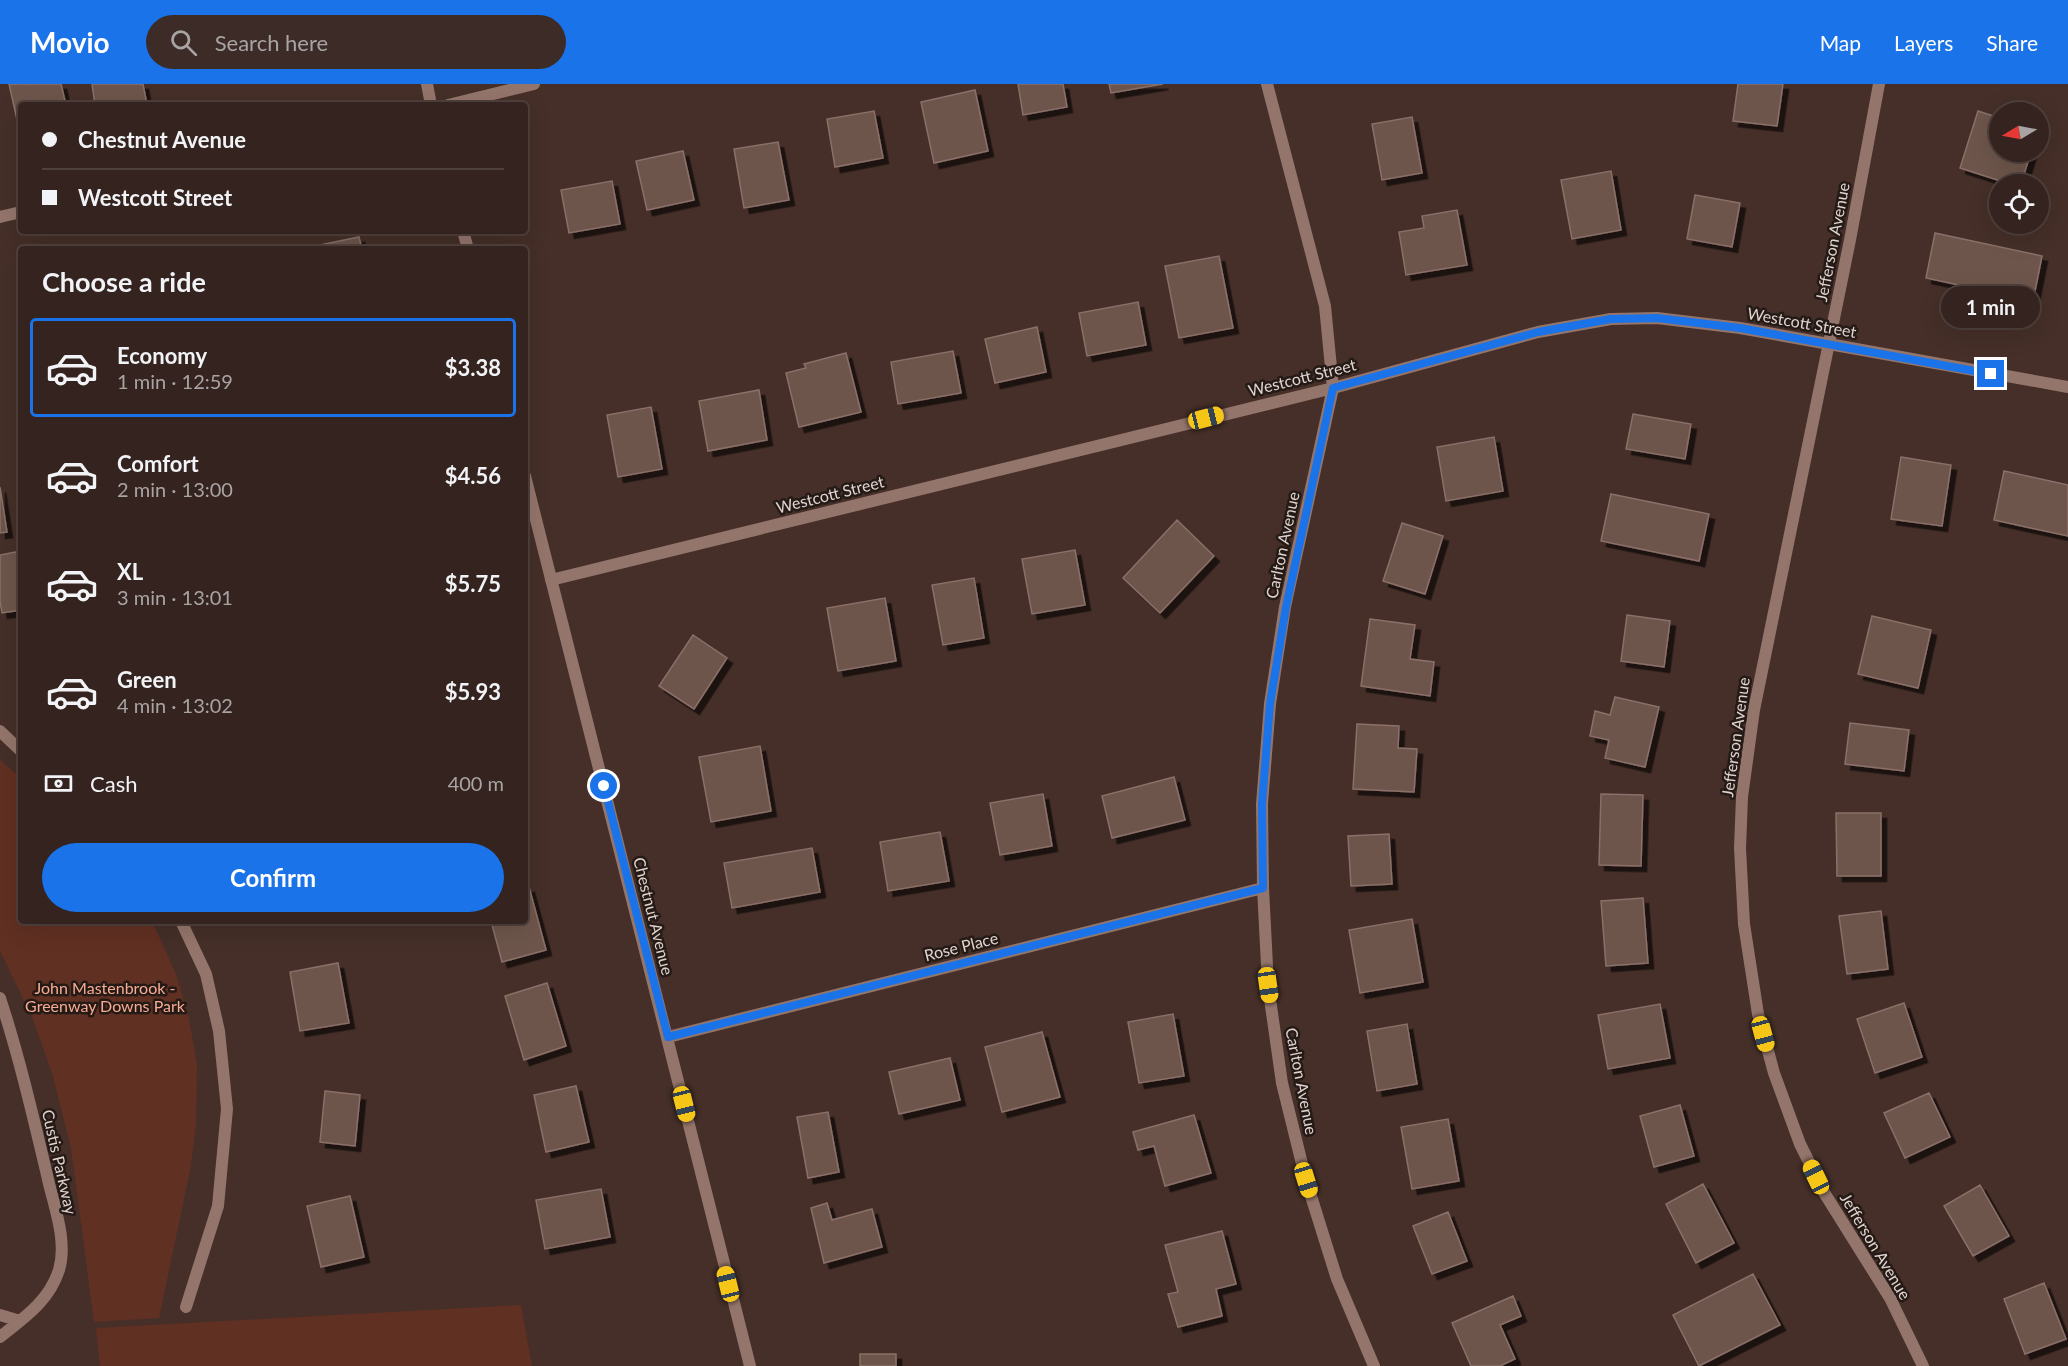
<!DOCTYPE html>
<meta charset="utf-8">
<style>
body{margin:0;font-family:Lato,sans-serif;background:#3c2b27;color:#f1f3f6;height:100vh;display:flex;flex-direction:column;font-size:22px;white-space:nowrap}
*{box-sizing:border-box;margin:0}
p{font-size:20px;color:#a9a4a4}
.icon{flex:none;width:33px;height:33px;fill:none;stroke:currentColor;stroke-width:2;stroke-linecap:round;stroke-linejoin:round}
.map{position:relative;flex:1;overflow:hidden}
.details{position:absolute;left:18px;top:162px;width:510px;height:678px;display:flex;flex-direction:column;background:#34231e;border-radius:6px;box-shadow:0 6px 24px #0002,0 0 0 2px #4e403c}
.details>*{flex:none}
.hud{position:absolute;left:18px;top:18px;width:510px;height:132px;border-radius:6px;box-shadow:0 6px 24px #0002,0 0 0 2px #4e403c;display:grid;align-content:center;height:132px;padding:0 24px;background:#34231e}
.needle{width:39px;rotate:260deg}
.tools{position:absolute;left:1989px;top:18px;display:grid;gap:12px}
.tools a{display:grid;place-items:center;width:60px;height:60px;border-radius:50%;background:#34231e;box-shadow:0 6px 24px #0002,0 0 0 2px #4e403c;font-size:30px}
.end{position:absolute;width:27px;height:27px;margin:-14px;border:8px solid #1a73e8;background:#fff;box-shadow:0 0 0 3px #fff}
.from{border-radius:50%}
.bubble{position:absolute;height:42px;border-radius:21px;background:#34231e;box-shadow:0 6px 24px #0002,0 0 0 2px #4e403c;font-size:20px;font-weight:700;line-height:42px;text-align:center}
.car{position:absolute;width:18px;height:36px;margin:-18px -9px;border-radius:8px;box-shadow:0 0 4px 2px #0007;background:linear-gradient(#f5c518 24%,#345 0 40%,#f5c518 0 76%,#345 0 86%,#f5c518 0)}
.hud b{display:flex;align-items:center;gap:21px;height:57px;font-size:22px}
.hud b+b{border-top:2px solid #4e403c}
.hud i{width:15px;height:15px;background:#f1f3f6}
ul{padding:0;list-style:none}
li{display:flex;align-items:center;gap:18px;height:99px;margin:0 12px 9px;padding:0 12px;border:3px solid transparent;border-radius:6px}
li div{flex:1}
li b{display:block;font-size:22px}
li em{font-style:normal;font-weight:700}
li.selected{border-color:#1a73e8}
li>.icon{width:54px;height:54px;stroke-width:1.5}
h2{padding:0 24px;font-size:27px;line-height:72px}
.pay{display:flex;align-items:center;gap:15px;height:66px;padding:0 24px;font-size:22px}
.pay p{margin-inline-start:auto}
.button{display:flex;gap:12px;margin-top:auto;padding:12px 24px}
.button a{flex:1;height:69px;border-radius:36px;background:#1a73e8;color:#fff;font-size:24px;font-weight:700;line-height:69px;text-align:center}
header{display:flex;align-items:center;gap:36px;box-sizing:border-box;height:84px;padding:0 30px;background:#1a73e8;color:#fff}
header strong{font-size:28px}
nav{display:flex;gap:33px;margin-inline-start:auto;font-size:21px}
.search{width:420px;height:54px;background:#3c2b27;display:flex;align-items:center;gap:15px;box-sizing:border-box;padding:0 21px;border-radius:33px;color:#a9a4a4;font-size:22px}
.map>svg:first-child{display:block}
.green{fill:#603022}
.building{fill:#6d544c;stroke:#8a7068;stroke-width:1.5;filter:url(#shadow)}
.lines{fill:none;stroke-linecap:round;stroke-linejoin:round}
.street{stroke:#94756b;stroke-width:12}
.route{stroke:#1a73e8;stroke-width:8}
.labels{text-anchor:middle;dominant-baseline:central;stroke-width:5;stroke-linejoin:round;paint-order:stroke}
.street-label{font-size:16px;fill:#e2d3cf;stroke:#241a16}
.park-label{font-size:16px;fill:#f9aa92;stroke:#241a16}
</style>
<header>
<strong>Movio</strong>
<div class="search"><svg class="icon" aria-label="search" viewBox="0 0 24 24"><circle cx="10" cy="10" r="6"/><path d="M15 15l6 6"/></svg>Search here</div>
<nav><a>Map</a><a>Layers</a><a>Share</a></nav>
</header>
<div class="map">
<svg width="2068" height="1282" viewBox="0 0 2068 1282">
<defs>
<filter id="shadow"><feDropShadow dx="5.5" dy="5.5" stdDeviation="0" flood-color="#0009"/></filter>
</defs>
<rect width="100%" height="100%" fill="#452f28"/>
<path class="green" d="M 0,676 L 21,694 L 21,837 L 152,837 L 176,890 L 189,935 L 197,981 L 196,1042 L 190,1087 L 159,1234 L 94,1238 L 71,1064 L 52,989 L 32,933 L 0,867 Z
M 521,1221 L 532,1282 L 100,1282 L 96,1244 Z"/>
<path class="building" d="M 9,0 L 61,0 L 66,21 L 21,21 L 20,49 Z
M 92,0 L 143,0 L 147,21 L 95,21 Z
M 1018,0 L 1063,0 L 1067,23 L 1023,31 Z
M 1109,0 L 1163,0 L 1111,9 Z
M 1738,0 L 1783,0 L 1777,42 L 1733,37 Z
M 975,6 L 988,67 L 934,79 L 921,18 Z
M 874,27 L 883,74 L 835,83 L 827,35 Z
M 1978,27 L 2000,34 L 2000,68 L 2031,68 L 2021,100 L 2010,100 L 1960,84 Z
M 1412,33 L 1422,89 L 1382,96 L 1372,40 Z
M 778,58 L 789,116 L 744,124 L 734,65 Z
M 683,67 L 694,116 L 647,126 L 636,77 Z
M 1611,87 L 1621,146 L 1572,155 L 1561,96 Z
M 612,97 L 620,140 L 569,149 L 561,106 Z
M 1695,111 L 1740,119 L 1732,163 L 1687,155 Z
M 1457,126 L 1467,181 L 1406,191 L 1399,148 L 1424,144 L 1422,132 Z
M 1935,149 L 2042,172 L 2033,217 L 1926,194 Z
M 359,153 L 362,165 L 305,165 L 305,164 Z
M 1219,172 L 1233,244 L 1179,254 L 1165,182 Z
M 1138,218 L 1146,261 L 1087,272 L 1079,229 Z
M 1037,243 L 1046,288 L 995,299 L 985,255 Z
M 953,267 L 961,309 L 898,320 L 891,278 Z
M 846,269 L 861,328 L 799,343 L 786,289 L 806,284 L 804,280 Z
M 759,306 L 767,356 L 708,367 L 699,317 Z
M 651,323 L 662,385 L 618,393 L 607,331 Z
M 1633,330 L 1691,340 L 1685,375 L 1626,365 Z
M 1494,353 L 1503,407 L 1446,417 L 1437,363 Z
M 1901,373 L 1951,381 L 1942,442 L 1891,435 Z
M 2004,387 L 2068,401 L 2068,452 L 1994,436 Z
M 0,403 L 7,448 L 0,449 Z
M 1611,410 L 1709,430 L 1699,477 L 1601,457 Z
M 1177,436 L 1214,472 L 1160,529 L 1123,494 Z
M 1402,439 L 1443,452 L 1425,510 L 1383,497 Z
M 1075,466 L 1085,521 L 1032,530 L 1022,475 Z
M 21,467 L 21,526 L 2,529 L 0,518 L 0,471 Z
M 974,494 L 984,554 L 943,561 L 932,501 Z
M 885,514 L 896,577 L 838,587 L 827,524 Z
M 1627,531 L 1670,537 L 1664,583 L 1621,577 Z
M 1872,532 L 1931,546 L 1918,604 L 1858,590 Z
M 1370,535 L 1415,541 L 1410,575 L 1434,578 L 1430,612 L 1361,602 Z
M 693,551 L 727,574 L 694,625 L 659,602 Z
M 1615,613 L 1659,623 L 1645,683 L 1605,674 L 1609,656 L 1590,652 L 1595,627 L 1610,631 Z
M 1850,639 L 1909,646 L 1904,687 L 1845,680 Z
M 1357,640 L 1399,642 L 1398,664 L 1417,665 L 1414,708 L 1353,705 Z
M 760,662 L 771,727 L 711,738 L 699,673 Z
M 1174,693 L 1185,736 L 1112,754 L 1102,712 Z
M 1043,710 L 1052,762 L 1000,771 L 990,719 Z
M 1601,710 L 1643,711 L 1641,782 L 1599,781 Z
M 1836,729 L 1881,729 L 1881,792 L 1837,792 Z
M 940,748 L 949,797 L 888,807 L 880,758 Z
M 1389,750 L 1392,800 L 1351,802 L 1348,752 Z
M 812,764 L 820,808 L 732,824 L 724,779 Z
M 529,803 L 546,866 L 502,878 L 491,837 L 525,837 L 525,804 Z
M 1643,814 L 1648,879 L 1606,882 L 1601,817 Z
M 1881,827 L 1888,885 L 1847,890 L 1839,832 Z
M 1412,835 L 1423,898 L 1360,909 L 1349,846 Z
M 338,879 L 349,939 L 300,947 L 290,888 Z
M 547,899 L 566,962 L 524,976 L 505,912 Z
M 1904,919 L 1922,973 L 1875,989 L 1857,935 Z
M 1660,920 L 1670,974 L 1608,985 L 1598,931 Z
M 1173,930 L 1184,992 L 1139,999 L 1128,938 Z
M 1407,940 L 1417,1000 L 1377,1007 L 1367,947 Z
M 1042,948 L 1060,1013 L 1002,1028 L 985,963 Z
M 950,974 L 960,1016 L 899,1030 L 889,988 Z
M 576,1002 L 589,1058 L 546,1068 L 534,1011 Z
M 325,1007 L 360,1011 L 355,1062 L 320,1058 Z
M 1929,1009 L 1950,1053 L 1905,1074 L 1884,1029 Z
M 1680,1021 L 1694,1072 L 1654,1083 L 1640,1032 Z
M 828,1028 L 839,1088 L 808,1094 L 797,1033 Z
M 1194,1031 L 1211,1089 L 1165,1102 L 1154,1062 L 1138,1066 L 1133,1048 Z
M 1448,1035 L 1459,1097 L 1412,1105 L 1401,1043 Z
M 1703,1100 L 1734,1159 L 1696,1179 L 1666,1120 Z
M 1980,1101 L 2009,1152 L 1973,1172 L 1944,1122 Z
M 601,1105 L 610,1153 L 545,1165 L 536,1116 Z
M 350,1112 L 364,1173 L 321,1183 L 307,1122 Z
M 827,1119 L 832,1136 L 872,1125 L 882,1163 L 824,1179 L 811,1124 Z
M 1448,1128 L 1467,1177 L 1432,1190 L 1413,1142 Z
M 1222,1147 L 1236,1200 L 1216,1205 L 1222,1232 L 1178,1243 L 1168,1210 L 1178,1208 L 1165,1161 Z
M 1753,1190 L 1780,1241 L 1699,1282 L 1673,1231 Z
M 2044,1199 L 2066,1255 L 2025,1270 L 2004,1215 Z
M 1513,1212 L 1521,1232 L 1500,1241 L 1515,1275 L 1500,1282 L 1471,1282 L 1452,1239 Z
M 860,1270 L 896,1270 L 896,1282 L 860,1282 Z"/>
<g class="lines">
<path class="street" d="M 427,0 L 431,21
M 1267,0 L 1325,222 L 1333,304 L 1285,523 L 1270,620 L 1262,720 L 1263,804 L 1268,901 L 1282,999 L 1306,1096 L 1337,1195 L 1374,1282
M 1879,0 L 1850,156 L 1754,626 L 1742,713 L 1740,764 L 1744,840 L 1758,930 L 1774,989 L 1800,1060 L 1825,1110 L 1890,1214 L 1923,1282
M 448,21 L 534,0
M 0,133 L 21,128
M 463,147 L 468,165
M 525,392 L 750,1282
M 551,496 L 1333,304 L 1538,248 L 1611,235 L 1657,234 L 1740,244 L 2068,303
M 0,647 L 21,667
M 181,837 L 206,890 L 219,947 L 227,1025 L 218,1122 L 186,1223
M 0,914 C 19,972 33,1032 47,1091 C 53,1120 68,1156 59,1186 C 49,1217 25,1233 0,1253
M 668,953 L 1263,804
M 0,1231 L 20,1237"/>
</g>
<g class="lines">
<path class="route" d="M 604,702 L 668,953 L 1263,804 L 1262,720 L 1270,620 L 1286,523 L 1333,304 L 1538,248 L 1611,235 L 1657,234 L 1740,244 L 1991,290"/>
</g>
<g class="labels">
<g class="street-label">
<text transform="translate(1832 158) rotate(-79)">Jefferson Avenue</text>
<text transform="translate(1802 238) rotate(10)">Westcott Street</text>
<text transform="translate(1302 293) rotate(-14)">Westcott Street</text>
<text transform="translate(830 410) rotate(-14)">Westcott Street</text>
<text transform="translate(1282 461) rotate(-78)">Carlton Avenue</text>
<text transform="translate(1735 653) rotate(-82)">Jefferson Avenue</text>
<text transform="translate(654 832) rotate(76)">Chestnut Avenue</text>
<text transform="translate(961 862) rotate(-14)">Rose Place</text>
<text transform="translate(1302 997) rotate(79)">Carlton Avenue</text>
<text transform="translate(60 1078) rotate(77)">Custis Parkway</text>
<text transform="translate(1876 1162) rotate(59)">Jefferson Avenue</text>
</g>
<g class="park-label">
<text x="105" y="903">John Mastenbrook -<tspan x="105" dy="18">Greenway Downs Park</tspan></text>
</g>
</g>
</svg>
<div class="tools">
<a><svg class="needle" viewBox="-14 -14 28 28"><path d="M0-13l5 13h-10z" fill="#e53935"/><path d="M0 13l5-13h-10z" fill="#a9a4a4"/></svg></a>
<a><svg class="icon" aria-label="locate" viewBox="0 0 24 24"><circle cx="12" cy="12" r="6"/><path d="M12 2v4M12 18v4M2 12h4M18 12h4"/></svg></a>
</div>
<i class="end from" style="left:604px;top:702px"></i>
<i class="end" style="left:1991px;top:290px"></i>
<div class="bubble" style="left:1941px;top:202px;width:99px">1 min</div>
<i class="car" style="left:1206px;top:334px;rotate:76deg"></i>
<i class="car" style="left:1268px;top:901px;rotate:172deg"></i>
<i class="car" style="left:1763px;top:950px;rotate:165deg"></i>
<i class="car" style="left:684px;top:1020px;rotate:166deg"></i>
<i class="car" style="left:1816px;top:1093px;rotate:334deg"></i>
<i class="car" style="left:1306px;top:1096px;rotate:163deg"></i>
<i class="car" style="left:728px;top:1200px;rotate:346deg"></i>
<div class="hud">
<b><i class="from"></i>Chestnut Avenue</b>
<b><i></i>Westcott Street</b>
</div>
<section class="details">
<h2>Choose a ride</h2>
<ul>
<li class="selected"><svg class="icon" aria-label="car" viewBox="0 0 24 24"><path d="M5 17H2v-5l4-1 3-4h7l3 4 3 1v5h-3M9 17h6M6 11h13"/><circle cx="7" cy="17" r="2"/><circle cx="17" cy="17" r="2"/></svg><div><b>Economy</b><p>1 min · 12:59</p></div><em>$3.38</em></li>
<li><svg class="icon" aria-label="car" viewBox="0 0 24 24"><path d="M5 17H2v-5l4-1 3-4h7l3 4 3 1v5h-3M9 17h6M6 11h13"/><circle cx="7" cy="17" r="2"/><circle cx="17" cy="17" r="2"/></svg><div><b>Comfort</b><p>2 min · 13:00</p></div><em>$4.56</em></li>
<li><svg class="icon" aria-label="car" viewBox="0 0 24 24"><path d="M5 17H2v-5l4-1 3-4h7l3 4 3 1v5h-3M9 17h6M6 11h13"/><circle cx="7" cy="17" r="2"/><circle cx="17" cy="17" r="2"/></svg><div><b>XL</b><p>3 min · 13:01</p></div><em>$5.75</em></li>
<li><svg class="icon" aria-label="car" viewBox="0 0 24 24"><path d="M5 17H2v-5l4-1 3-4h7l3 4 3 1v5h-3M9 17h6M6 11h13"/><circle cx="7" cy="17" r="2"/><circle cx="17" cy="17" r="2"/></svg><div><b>Green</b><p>4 min · 13:02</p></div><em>$5.93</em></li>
</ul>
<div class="pay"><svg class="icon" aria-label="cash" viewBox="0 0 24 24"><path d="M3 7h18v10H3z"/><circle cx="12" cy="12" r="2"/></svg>Cash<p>400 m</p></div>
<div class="button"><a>Confirm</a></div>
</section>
</div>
